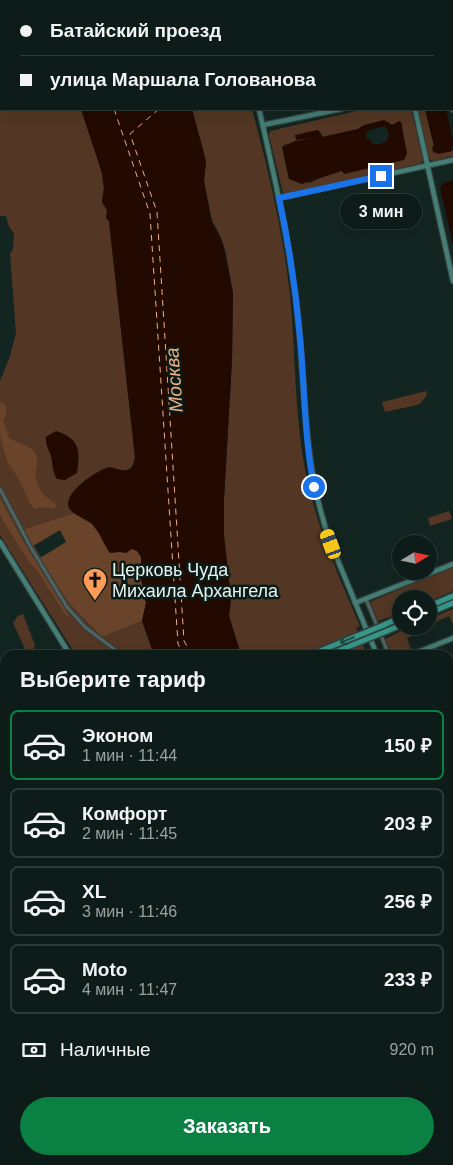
<!DOCTYPE html>
<html lang="ru">
<meta charset="utf-8">
<style>
body{margin:0;font-family:Helvetica,sans-serif;background:#172522;color:#f1f3f6;height:100vh;display:flex;flex-direction:column;font-size:19px;white-space:nowrap}
*{box-sizing:border-box;margin:0}
p{font-size:16px;color:#9ba1a2}
.icon{flex:none;width:28px;height:28px;fill:none;stroke:currentColor;stroke-width:2;stroke-linecap:round;stroke-linejoin:round}
.map{position:relative;flex:1;overflow:hidden}
.panel{position:absolute;left:0px;top:650px;width:454px;height:515px;display:flex;flex-direction:column;background:#0e1c19;border-radius:15px 15px 0 0;box-shadow:0 5px 20px #0002,0 0 0 1px #2e3a38}
.panel>*{flex:none}
.banner{position:absolute;left:0px;top:0px;width:454px;height:110px;box-shadow:0 5px 20px #0002,0 0 0 1px #2e3a38;display:grid;align-content:center;height:110px;padding:0 20px;background:#0e1c19}
.needle{width:32px;rotate:80deg}
.buttons{position:absolute;left:392px;top:535px;display:grid;gap:10px}
.buttons a{display:grid;place-items:center;width:45px;height:45px;border-radius:50%;background:#0e1c19;box-shadow:0 5px 20px #0002,0 0 0 1px #2e3a38;font-size:25px}
.end{position:absolute;width:22px;height:22px;margin:-11px;border:6px solid #1a73e8;background:#fff;box-shadow:0 0 0 2px #fff}
.from{border-radius:50%}
.bubble{position:absolute;height:35px;border-radius:18px;background:#0e1c19;box-shadow:0 5px 20px #0002,0 0 0 1px #2e3a38;font-size:16px;font-weight:700;line-height:35px;text-align:center}
.car{position:absolute;width:15px;height:30px;margin:-15px -8px;border-radius:6px;box-shadow:0 0 4px 1px #0007;background:linear-gradient(#f5c518 24%,#345 0 40%,#f5c518 0 76%,#345 0 86%,#f5c518 0)}
.banner b{display:flex;align-items:center;gap:18px;height:48px;font-size:19px}
.banner b+b{border-top:1px solid #2e3a38}
.banner i{width:12px;height:12px;background:#f1f3f6}
ul{padding:0;list-style:none}
li{display:flex;align-items:center;gap:15px;height:70px;margin:0 10px 8px;padding:0 10px;border:2px solid #2e3a38;border-radius:8px}
li div{flex:1}
li b{display:block;font-size:19px}
li em{font-style:normal;font-weight:700}
li.on{border-color:#0b8043}
li>.icon{width:45px;height:45px;stroke-width:1.5}
h2{padding:0 20px;font-size:22px;line-height:60px}
.pay{display:flex;align-items:center;gap:12px;height:55px;padding:0 20px;font-size:19px}
.pay p{margin-inline-start:auto}
.action{display:flex;gap:10px;margin-top:auto;padding:10px 20px}
.action a{flex:1;height:58px;border-radius:30px;background:#0b8043;color:#fff;font-size:20px;font-weight:700;line-height:58px;text-align:center}
.map>svg:first-child{display:block}
.green{fill:#533724;fill-rule:evenodd}
.forest{fill:#69442b}
.water{fill:#220a00;fill-rule:evenodd}
.lines{fill:none;stroke-linecap:round;stroke-linejoin:round}
.ferry{stroke:#f0b086;stroke-width:1;stroke-dasharray:6 5;stroke-linecap:butt}
.street-casing{stroke:#34403d;stroke-width:5.5}
.secondary-casing{stroke:#34403d;stroke-width:7}
.primary-casing{stroke:#34403d;stroke-width:8}
.street{stroke:#516460;stroke-width:3}
.secondary{stroke:#447e74;stroke-width:4.5}
.primary{stroke:#379788;stroke-width:5}
.primary-bridge-casing{stroke:#34403d;stroke-width:8;stroke-linecap:butt}
.primary-bridge{stroke:#379788;stroke-width:5}
.oneway{stroke:#1c4d45}
.route{stroke:#1a73e8;stroke-width:6}
.labels{text-anchor:middle;dominant-baseline:central;stroke-width:5;stroke-linejoin:round;paint-order:stroke}
.poi-label{font-size:18px;fill:#e7f2ef;stroke:#0a1b18;text-anchor:start}
.water-label{font-size:19px;font-style:italic;fill:#f0b086;stroke:#0a1b18}
</style>
<div class="map">
<svg width="453" height="1165" viewBox="0 0 453 1165">
<rect width="100%" height="100%" fill="#132521"/>
<path class="green" d="M 0,0 L 46,1 L 1,1 L 1,109 L 81,109 L 102,173 L 104,189 L 102,202 L 107,210 L 106,218 L 109,221 L 135,457 C 133,475 122,471 110,467 L 70,509 L 74,513 L 24,529 L 68,602 L 102,637 L 142,621 L 154,655 L 76,655 L 0,535 L 0,381 L 10,356 L 16,333 L 10,254 L 13,249 L 14,233 L 9,227 L 6,216 L 0,216 Z
M 192,109 L 252,109 C 268,168 283,233 290,295 C 296,357 294,421 308,483 C 319,533 340,579 360,626 L 356,628 L 365,650 L 370,649 L 372,655 L 241,655 L 229,616 L 231,599 L 224,536 L 224,499 L 232,360 L 233,293 L 226,253 L 220,235 L 212,220 L 204,181 L 206,161 Z
M 365,109 L 411,109 L 423,160 L 420,164 L 292,193 L 283,193 L 269,135 L 270,131 ZM 388,122 L 392,125 L 401,122 L 407,154 L 344,174 L 343,170 L 325,175 L 310,183 L 289,179 L 282,147 L 284,145 L 312,138 L 320,131 L 322,137 L 358,129 L 364,125 Z
M 418,109 L 425,109 L 434,146 L 450,152 L 453,150 L 453,156 L 433,161 L 429,159 Z
M 389,204 L 391,211 L 374,214 L 376,222 L 357,226 L 354,211 L 367,208 L 369,216 L 371,215 L 370,208 Z
M 426,391 L 427,395 L 421,403 L 417,405 L 385,412 L 382,402 Z
M 449,511 L 452,519 L 430,526 L 428,518 Z
M 453,567 L 453,591 L 429,601 L 429,599 L 401,599 L 401,613 L 378,621 L 370,602 L 404,587 L 404,586 Z
M 453,609 L 453,625 L 449,616 L 429,625 L 429,619 Z
M 23,614 L 35,645 L 33,650 L 27,653 L 13,623 L 18,616 Z
M 411,626 L 426,626 L 421,629 L 422,632 L 407,638 L 411,650 L 401,654 L 401,655 L 393,655 L 385,639 Z
M 449,839 L 453,844 L 453,954 L 449,949 Z
M 449,1081 L 453,1086 L 453,1165 L 443,1165 L 439,1160 L 449,1160 Z"/>
<path class="forest" d="M 0,403 L 3,403 C 10,409 5,414 3,421 L 9,438 C 17,443 32,446 36,454 C 38,459 37,465 36,470 C 34,487 43,496 56,504 L 55,509 L 40,507 L 36,509 L 32,507 L 18,478 L 7,461 L 4,450 L 0,434 Z
M 0,498 L 20,536 L 69,615 L 67,616 L 65,614 L 36,569 L 28,560 L 4,522 L 0,514 Z
M 74,513 L 92,524 L 98,532 L 137,551 L 141,557 L 141,579 L 146,603 L 142,621 L 102,637 L 68,602 L 40,558 L 66,542 L 60,530 L 33,546 L 24,529 Z"/>
<path class="water" d="M 81,109 L 192,109 L 206,161 L 204,181 L 211,220 L 223,244 L 233,293 L 232,360 L 224,499 L 224,536 L 231,599 L 229,616 L 241,655 L 154,655 L 142,621 L 146,603 L 141,579 L 141,557 L 137,551 L 132,549 L 126,553 L 120,552 L 110,553 C 103,544 100,531 91,523 C 85,518 73,515 69,508 C 62,493 98,469 110,467 C 122,471 133,475 135,457 L 109,221 L 106,218 L 107,210 L 102,202 L 104,189 L 102,173 Z
M 425,109 L 446,109 L 453,141 L 452,151 L 439,154 L 433,152 L 432,147 L 434,146 Z
M 384,120 L 392,125 L 399,121 L 401,122 L 407,154 L 404,160 L 344,174 L 342,171 L 302,184 L 289,179 L 282,147 L 295,141 L 312,138 L 296,140 L 295,135 L 318,130 L 323,137 L 358,129 L 364,125 ZM 385,126 C 394,140 385,145 372,144 L 370,139 L 367,140 L 366,133 L 369,130 Z
M 453,180 L 453,244 L 440,188 L 443,183 Z
M 56,431 C 81,439 80,452 77,473 L 65,480 L 57,479 C 52,471 53,465 51,456 C 49,449 45,445 46,437 Z
M 449,949 L 453,954 L 453,1086 L 449,1081 Z"/>
<g class="lines">
<path class="ferry" d="M 77,0 L 77,1
M 84,0 L 85,1
M 114,109 L 150,214 L 178,644 L 184,655
M 159,109 L 130,134 L 157,212 L 184,641 L 192,655"/>
<defs>
<path id="street" d="M 429,0 L 429,1
M 0,489 L 30,546 L 67,607 L 85,627 L 122,655
M 366,599 L 389,655
M 0,1119 L 5,1115
M 58,1165 L 65,1160"/>
<path id="secondary" d="M 225,0 L 225,1
M 391,0 L 392,1
M 452,86 L 453,86
M 452,107 L 453,110
M 259,109 C 275,178 290,246 298,317 C 306,396 303,468 331,544 L 377,655
M 415,109 L 453,281
M 263,125 L 341,109
M 279,198 L 453,160
M 0,542 L 70,655
M 355,603 L 453,564
M 411,655 L 453,638
M 0,763 L 5,761
M 0,814 L 5,812
M 449,816 L 453,824
M 430,1160 L 433,1165"/>
<path id="primary" d="M 429,606 L 453,596
M 429,613 L 453,603
M 384,625 L 401,617
M 387,631 L 401,625
M 0,782 L 5,780
M 0,790 L 5,788"/>
</defs>
<use href="#street" class="street-casing"/>
<use href="#secondary" class="secondary-casing"/>
<use href="#primary" class="primary-casing"/>
<use href="#street" class="street"/>
<use href="#secondary" class="secondary"/>
<use href="#primary" class="primary"/>
<defs>
<path id="primary-bridge" d="M 310,655 L 384,625
M 328,655 L 387,631"/>
</defs>
<use href="#primary-bridge" class="primary-bridge-casing"/>
<use href="#primary-bridge" class="primary-bridge"/>
</g>
<defs><path id="oneway-shaft" d="M-6 0H5M1.5-3L5.5 0L1.5 3" fill="none" stroke-width="1.6" stroke-linecap="round" stroke-linejoin="round" transform="scale(1.25)"/></defs>
<use class="oneway" href="#oneway-shaft" transform="translate(347 640) rotate(158)"/>
<g class="lines">
<path class="route" d="M 314,487 C 304,438 305,388 300,338 C 296,291 289,244 279,198 L 381,176"/>
</g>
<defs>
<symbol id="church-pin" viewBox="-11 -11 22 30"><path d="M0 17L-7.5 6A9.5 9.5 0 1 1 7.5 6Z" fill="#fd9c56" stroke="#0a1b18"/><path d="M-1.2-6h2.4v3.5h3.3v2.4h-3.3V6h-2.4V-.1h-3.3v-2.4h3.3Z" fill="#111"/></symbol>
</defs>
<g fill-rule="evenodd">
<use href="#church-pin" x="81" y="566" width="28" height="38"/>
</g>
<g class="labels">
<g class="poi-label">
<text x="112" y="570">Церковь Чуда<tspan x="112" dy="21">Михаила Архангела</tspan></text>
</g>
<g class="water-label">
<text transform="translate(174 380) rotate(-94)">Москва</text>
</g>
</g>
</svg>
<div class="buttons">
<a><svg class="needle" viewBox="-14 -14 28 28"><path d="M0-13l5 13h-10z" fill="#e53935"/><path d="M0 13l5-13h-10z" fill="#9ba1a2"/></svg></a>
<a><svg class="icon" aria-label="locate" viewBox="0 0 24 24"><circle cx="12" cy="12" r="6"/><path d="M12 2v4M12 18v4M2 12h4M18 12h4"/></svg></a>
</div>
<i class="end from" style="left:314px;top:487px"></i>
<i class="end" style="left:381px;top:176px"></i>
<div class="bubble" style="left:340px;top:194px;width:82px">3 мин</div>
<i class="car" style="left:331px;top:544px;rotate:340deg"></i>
<div class="banner">
<b><i class="from"></i>Батайский проезд</b>
<b><i></i>улица Маршала Голованова</b>
</div>
<section class="panel">
<h2>Выберите тариф</h2>
<ul>
<li class="on"><svg class="icon" aria-label="car" viewBox="0 0 24 24"><path d="M5 17H2v-5l4-1 3-4h7l3 4 3 1v5h-3M9 17h6M6 11h13"/><circle cx="7" cy="17" r="2"/><circle cx="17" cy="17" r="2"/></svg><div><b>Эконом</b><p>1 мин · 11:44</p></div><em>150 ₽</em></li>
<li><svg class="icon" aria-label="car" viewBox="0 0 24 24"><path d="M5 17H2v-5l4-1 3-4h7l3 4 3 1v5h-3M9 17h6M6 11h13"/><circle cx="7" cy="17" r="2"/><circle cx="17" cy="17" r="2"/></svg><div><b>Комфорт</b><p>2 мин · 11:45</p></div><em>203 ₽</em></li>
<li><svg class="icon" aria-label="car" viewBox="0 0 24 24"><path d="M5 17H2v-5l4-1 3-4h7l3 4 3 1v5h-3M9 17h6M6 11h13"/><circle cx="7" cy="17" r="2"/><circle cx="17" cy="17" r="2"/></svg><div><b>XL</b><p>3 мин · 11:46</p></div><em>256 ₽</em></li>
<li><svg class="icon" aria-label="car" viewBox="0 0 24 24"><path d="M5 17H2v-5l4-1 3-4h7l3 4 3 1v5h-3M9 17h6M6 11h13"/><circle cx="7" cy="17" r="2"/><circle cx="17" cy="17" r="2"/></svg><div><b>Moto</b><p>4 мин · 11:47</p></div><em>233 ₽</em></li>
</ul>
<div class="pay"><svg class="icon" aria-label="cash" viewBox="0 0 24 24"><path d="M3 7h18v10H3z"/><circle cx="12" cy="12" r="2"/></svg>Наличные<p>920 m</p></div>
<div class="action"><a>Заказать</a></div>
</section>
</div>
